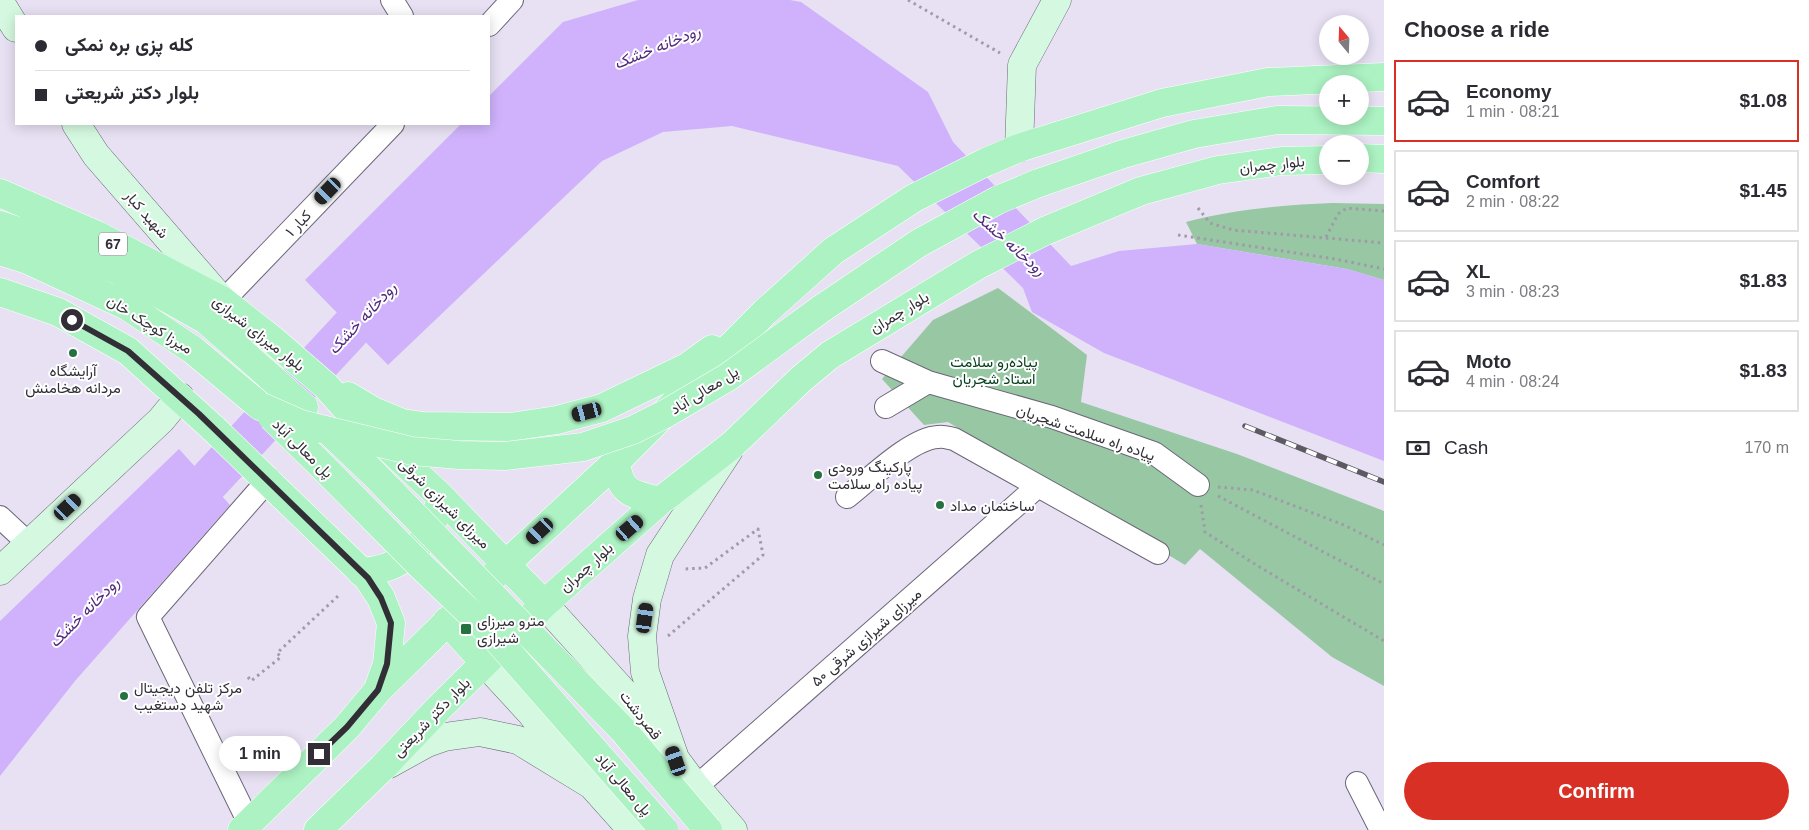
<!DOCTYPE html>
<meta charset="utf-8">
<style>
body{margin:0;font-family:Helvetica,Vazirmatn,sans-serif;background:#f7f7f7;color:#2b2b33;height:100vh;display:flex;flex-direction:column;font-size:19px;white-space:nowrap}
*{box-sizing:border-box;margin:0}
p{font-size:16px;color:#7c7c81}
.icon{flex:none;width:28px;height:28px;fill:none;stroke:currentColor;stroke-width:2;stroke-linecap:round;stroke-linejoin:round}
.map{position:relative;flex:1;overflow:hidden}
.sheet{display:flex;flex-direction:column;background:#fff;width:425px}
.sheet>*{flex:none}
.hud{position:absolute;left:15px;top:15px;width:475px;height:110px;border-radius:0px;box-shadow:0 2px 12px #0003;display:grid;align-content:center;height:110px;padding:0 20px;background:#fff}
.needle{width:32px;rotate:341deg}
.controls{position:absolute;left:1319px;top:15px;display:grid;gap:10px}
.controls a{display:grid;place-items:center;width:50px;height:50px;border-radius:50%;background:#fff;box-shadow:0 2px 12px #0003;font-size:25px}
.end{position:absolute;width:22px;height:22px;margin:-11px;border:6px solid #312e36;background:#fff;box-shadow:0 0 0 2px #fff}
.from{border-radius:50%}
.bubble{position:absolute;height:35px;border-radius:18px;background:#fff;box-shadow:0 2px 12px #0003;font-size:16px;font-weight:700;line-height:35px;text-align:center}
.car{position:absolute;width:15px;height:30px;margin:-15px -8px;border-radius:6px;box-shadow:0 0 4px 1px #0007;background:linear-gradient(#222 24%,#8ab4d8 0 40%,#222 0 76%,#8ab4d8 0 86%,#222 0)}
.hud b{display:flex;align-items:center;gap:18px;height:48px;font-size:19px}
.hud b+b{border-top:1px solid #e1e1e2}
.hud i{width:12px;height:12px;background:#2b2b33}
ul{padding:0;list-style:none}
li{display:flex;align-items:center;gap:15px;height:82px;margin:0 10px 8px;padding:0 10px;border:2px solid #e1e1e2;border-radius:0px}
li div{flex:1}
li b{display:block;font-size:19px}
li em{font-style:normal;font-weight:700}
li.on{border-color:#d93025}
li>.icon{width:45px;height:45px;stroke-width:1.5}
h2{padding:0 20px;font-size:22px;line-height:60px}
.pay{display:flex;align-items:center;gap:12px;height:55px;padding:0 20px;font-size:19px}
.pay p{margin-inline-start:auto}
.action{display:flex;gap:10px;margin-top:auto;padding:10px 20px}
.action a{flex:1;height:58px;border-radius:30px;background:#d93025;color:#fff;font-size:20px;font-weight:700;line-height:58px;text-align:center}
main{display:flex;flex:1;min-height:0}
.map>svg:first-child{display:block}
.green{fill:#97c8a3}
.water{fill:#cfb2fb}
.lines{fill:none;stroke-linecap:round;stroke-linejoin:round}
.river{stroke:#cfb2fb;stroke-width:42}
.street-casing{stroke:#6c6677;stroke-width:24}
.secondary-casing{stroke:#6c6677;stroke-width:29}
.primary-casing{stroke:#fff;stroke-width:29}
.path{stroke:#a09aa9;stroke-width:3;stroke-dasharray:2.5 4;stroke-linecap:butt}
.street{stroke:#fff;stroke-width:22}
.secondary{stroke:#d5f9e0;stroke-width:28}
.primary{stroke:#acf2c2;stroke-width:28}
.rail-casing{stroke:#5e5a64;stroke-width:5.5}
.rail{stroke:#fff;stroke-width:4;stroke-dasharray:11;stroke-linecap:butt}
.primary-bridge-casing{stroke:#fff;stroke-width:29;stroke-linecap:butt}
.primary-bridge{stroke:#acf2c2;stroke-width:28}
.route{stroke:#312e36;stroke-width:6}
.poi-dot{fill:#257240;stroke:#fff;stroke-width:2}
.labels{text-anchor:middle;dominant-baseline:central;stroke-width:4;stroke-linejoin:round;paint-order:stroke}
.shield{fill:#fff;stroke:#6f6d72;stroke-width:1}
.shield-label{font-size:14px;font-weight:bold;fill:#312e36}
.street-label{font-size:15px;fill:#312e36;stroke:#fff}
.park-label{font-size:15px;fill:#07401f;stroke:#fff}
.poi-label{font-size:15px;fill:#312e36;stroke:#fff;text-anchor:start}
.water-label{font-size:16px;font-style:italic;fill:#512a7d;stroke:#fff}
</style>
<main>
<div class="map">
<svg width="1384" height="830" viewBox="0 0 1384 830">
<rect width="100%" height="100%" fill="#e8e1f4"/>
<path class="green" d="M 1333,203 L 1384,204 L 1384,280 L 1347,269 L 1197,244 L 1186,222 C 1235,209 1283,205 1333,203 Z
M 998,288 L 1087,355 L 1081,402 L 1237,454 L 1384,511 L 1384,686 L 1332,657 L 1200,549 L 1185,565 L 948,422 L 924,425 L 882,379 L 933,320 Z"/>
<path class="water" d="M 638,0 L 790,0 L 801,2 L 928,92 L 953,142 L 1071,266 L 1119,251 L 1197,244 L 1347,269 L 1384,280 L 1384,461 L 1104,353 L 1032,312 L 1023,288 L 898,166 L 732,126 L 663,132 L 602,161 L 388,365 L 305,280 L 461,124 L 489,124 L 489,96 L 563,22 Z
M 179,449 L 230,505 L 75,681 L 0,776 L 0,621 Z"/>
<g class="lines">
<path class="river" d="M 169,524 L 391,285"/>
<defs>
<path id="street" d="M 392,0 L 402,16
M 489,25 L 512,0
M 223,301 L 393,124
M 882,361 L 928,382
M 886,407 L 928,382 L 1052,417 L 1154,453 L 1198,485
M 847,497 C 869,480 911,438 938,437 C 943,436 949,438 954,439 L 1158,553
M 0,517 L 29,544
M 1357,783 L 1381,830
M 696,787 L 1037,487
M 249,823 L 148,617 L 269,479"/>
<path id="secondary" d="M 0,2 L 16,28
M 76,124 L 96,155 L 222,300
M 1019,148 L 1022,65 L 1057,0
M 0,571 L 161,420 L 180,397
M 544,604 L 636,706 L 696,787 L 733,830
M 484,662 L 531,713 L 548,736 L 632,830
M 676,761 L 645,672 L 642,636 L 647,599 L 660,555 L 729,450
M 389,764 L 427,743 L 444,737 L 480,732 L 518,740 L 590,784"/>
<path id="primary" d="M 1360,158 L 1384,159
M 1036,184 L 1123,154 L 1194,134 L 1277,120 L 1384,121
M 0,193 L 97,235 L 223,301 L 274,341 L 326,386 L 343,405 L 440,496 L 544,604
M 0,225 L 58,245 L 117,270 L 206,320 L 304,407
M 0,251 L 28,260 L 127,306 L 193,350 L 260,406
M 0,292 L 58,312 L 128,351 L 214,429
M 348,396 L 373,411 L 402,423 L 423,426 L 510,427 L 557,420 L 602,408 L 687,367 L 712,349
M 616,462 C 620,494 632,494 660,501
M 282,495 L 368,578 L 381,598 L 391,623 L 387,664 L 378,689
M 361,572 C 401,570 426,547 437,510
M 447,621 L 484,662
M 242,830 L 347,727 L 378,690 L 506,564 L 616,462 L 765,312 L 833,251 L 914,198 L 986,162 L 1019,148 L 1162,103 L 1268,82 L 1384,77
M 318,830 L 382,768 L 439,708 L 544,604 L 660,501 L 732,445 L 801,379 L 830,355 L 978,265 L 1045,231 L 1141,191 L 1218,170 L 1281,161 L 1328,160"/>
</defs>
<use href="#street" class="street-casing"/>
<use href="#secondary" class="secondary-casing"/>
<use href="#primary" class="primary-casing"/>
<path class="path" d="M 908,0 L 1000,53
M 1198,208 L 1210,223 L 1233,230 L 1384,243
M 1178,235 L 1335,259 L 1384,269
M 1326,237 L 1338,214 L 1347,208 L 1384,211
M 1218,487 L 1253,490 L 1344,525 L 1384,545
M 1218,496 L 1384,584
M 1201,505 L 1205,532 L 1253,563 L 1384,641
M 668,636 L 763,555 L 758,529 L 705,568 L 683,569
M 248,677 L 251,681 L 281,657 L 277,653 L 338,596"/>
<use href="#street" class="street"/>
<use href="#secondary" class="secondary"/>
<use href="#primary" class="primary"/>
<defs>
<path id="rail" d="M 1245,426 L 1384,482"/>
</defs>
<use href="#rail" class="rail-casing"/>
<use href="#rail" class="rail"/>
<defs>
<path id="primary-bridge" d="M 260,406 L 301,424 L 412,451 L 459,455 L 505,456 L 583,447 L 633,430 L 665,414 L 728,377 L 821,309 L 919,243 L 998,200 L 1036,184
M 272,417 L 322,466 L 419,564 L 494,636 L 664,830
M 214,429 L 282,495
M 332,434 L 373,473 L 623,730 L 708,830"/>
</defs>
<use href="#primary-bridge" class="primary-bridge-casing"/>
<use href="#primary-bridge" class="primary-bridge"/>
</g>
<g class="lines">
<path class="route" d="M 72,320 L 128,351 L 199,414 L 368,578 L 381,598 L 391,623 L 387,664 L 378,690 L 347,727 L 319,754"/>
</g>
<g class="poi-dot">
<circle cx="73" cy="353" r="5"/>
<circle cx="818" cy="475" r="5"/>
<circle cx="940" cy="505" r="5"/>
<rect x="460" y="623" width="12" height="12" rx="2.5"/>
<circle cx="124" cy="696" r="5"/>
</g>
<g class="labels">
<rect class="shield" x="99" y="232.5" width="28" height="23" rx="4"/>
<g class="shield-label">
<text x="113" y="244">67</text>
</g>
<g class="street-label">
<text transform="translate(1272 164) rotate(-6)">بلوار چمران</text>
<text transform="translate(147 214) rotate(49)">شهید کبار</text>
<text transform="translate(298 223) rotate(-46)">۱ کبار</text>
<text transform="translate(899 312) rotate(-31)">بلوار چمران</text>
<text transform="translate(150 324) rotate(32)">میرزا کوچک خان</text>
<text transform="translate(259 333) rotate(38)">بلوار میرزای شیرازی</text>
<text transform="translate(704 390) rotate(-32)">پل معالی آباد</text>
<text transform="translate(1086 432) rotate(19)">پیاده راه سلامت شجریان</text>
<text transform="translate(303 448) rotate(44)">پل معالی آباد</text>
<text transform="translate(445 503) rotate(45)">میرزای شیرازی شرقی</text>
<text transform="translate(586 567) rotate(-42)">بلوار چمران</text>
<text transform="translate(866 637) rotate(-41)">۵۰ میرزای شیرازی شرقی</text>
<text transform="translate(641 715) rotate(52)">قصردشت</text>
<text transform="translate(431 717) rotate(-46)">بلوار دکتر شریعتی</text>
<text transform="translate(624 784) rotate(49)">پل معالی آباد</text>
</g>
<g class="park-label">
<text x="994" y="361">پیاده‌رو سلامت<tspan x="994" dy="17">استاد شجریان</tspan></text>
</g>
<g class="poi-label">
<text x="73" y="370" text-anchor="middle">آرایشگاه<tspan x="73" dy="17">مردانه هخامنش</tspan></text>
<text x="828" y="466">پارکینگ ورودی<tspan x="828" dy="17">پیاده راه سلامت</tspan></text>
<text x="950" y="505">ساختمان مداد</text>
<text x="477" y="620">مترو میرزای<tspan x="477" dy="17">شیرازی</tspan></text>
<text x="134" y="687">مرکز تلفن دیجیتال<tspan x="134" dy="17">شهید دستغیب</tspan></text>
</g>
<g class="water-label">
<text transform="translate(657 47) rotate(-22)">رودخانه خشک</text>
<text transform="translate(1009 242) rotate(42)">رودخانه خشک</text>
<text transform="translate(362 318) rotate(-47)">رودخانه خشک</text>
<text transform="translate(84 612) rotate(-45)">رودخانه خشک</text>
</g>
</g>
</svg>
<div class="controls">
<a><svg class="needle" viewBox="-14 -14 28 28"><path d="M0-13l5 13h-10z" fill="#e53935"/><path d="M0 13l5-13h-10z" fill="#7c7c81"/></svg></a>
<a>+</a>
<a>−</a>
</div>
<i class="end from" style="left:72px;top:320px"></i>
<i class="end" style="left:319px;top:754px"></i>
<div class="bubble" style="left:219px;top:736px;width:82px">1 min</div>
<i class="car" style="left:328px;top:191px;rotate:224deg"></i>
<i class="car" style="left:587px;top:412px;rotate:255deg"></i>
<i class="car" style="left:68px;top:507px;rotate:47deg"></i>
<i class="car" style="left:630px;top:528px;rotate:49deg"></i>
<i class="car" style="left:540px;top:531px;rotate:227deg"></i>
<i class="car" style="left:645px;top:618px;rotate:8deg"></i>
<i class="car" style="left:676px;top:761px;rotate:341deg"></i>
<div class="hud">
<b><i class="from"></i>کله پزی بره نمکی</b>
<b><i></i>بلوار دکتر شریعتی</b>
</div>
</div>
<section class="sheet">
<h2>Choose a ride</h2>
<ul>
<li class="on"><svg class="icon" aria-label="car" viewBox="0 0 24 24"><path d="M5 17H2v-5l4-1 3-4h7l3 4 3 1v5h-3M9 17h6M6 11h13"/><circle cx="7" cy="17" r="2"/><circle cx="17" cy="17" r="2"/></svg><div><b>Economy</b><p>1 min · 08:21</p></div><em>$1.08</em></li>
<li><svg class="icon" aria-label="car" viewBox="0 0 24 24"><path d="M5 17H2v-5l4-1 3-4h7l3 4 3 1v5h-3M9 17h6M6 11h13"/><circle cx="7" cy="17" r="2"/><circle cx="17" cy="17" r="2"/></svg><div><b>Comfort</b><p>2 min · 08:22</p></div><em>$1.45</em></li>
<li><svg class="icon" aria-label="car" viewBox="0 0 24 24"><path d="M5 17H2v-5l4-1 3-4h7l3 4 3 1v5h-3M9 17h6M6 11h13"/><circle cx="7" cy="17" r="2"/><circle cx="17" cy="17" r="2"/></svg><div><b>XL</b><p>3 min · 08:23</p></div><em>$1.83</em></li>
<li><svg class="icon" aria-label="car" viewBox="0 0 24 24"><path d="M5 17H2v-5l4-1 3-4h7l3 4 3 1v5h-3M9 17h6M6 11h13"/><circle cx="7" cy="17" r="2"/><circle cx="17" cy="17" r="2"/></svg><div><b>Moto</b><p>4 min · 08:24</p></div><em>$1.83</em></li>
</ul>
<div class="pay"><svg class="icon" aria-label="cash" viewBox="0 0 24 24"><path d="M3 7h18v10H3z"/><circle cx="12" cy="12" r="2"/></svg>Cash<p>170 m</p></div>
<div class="action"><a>Confirm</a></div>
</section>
</main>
